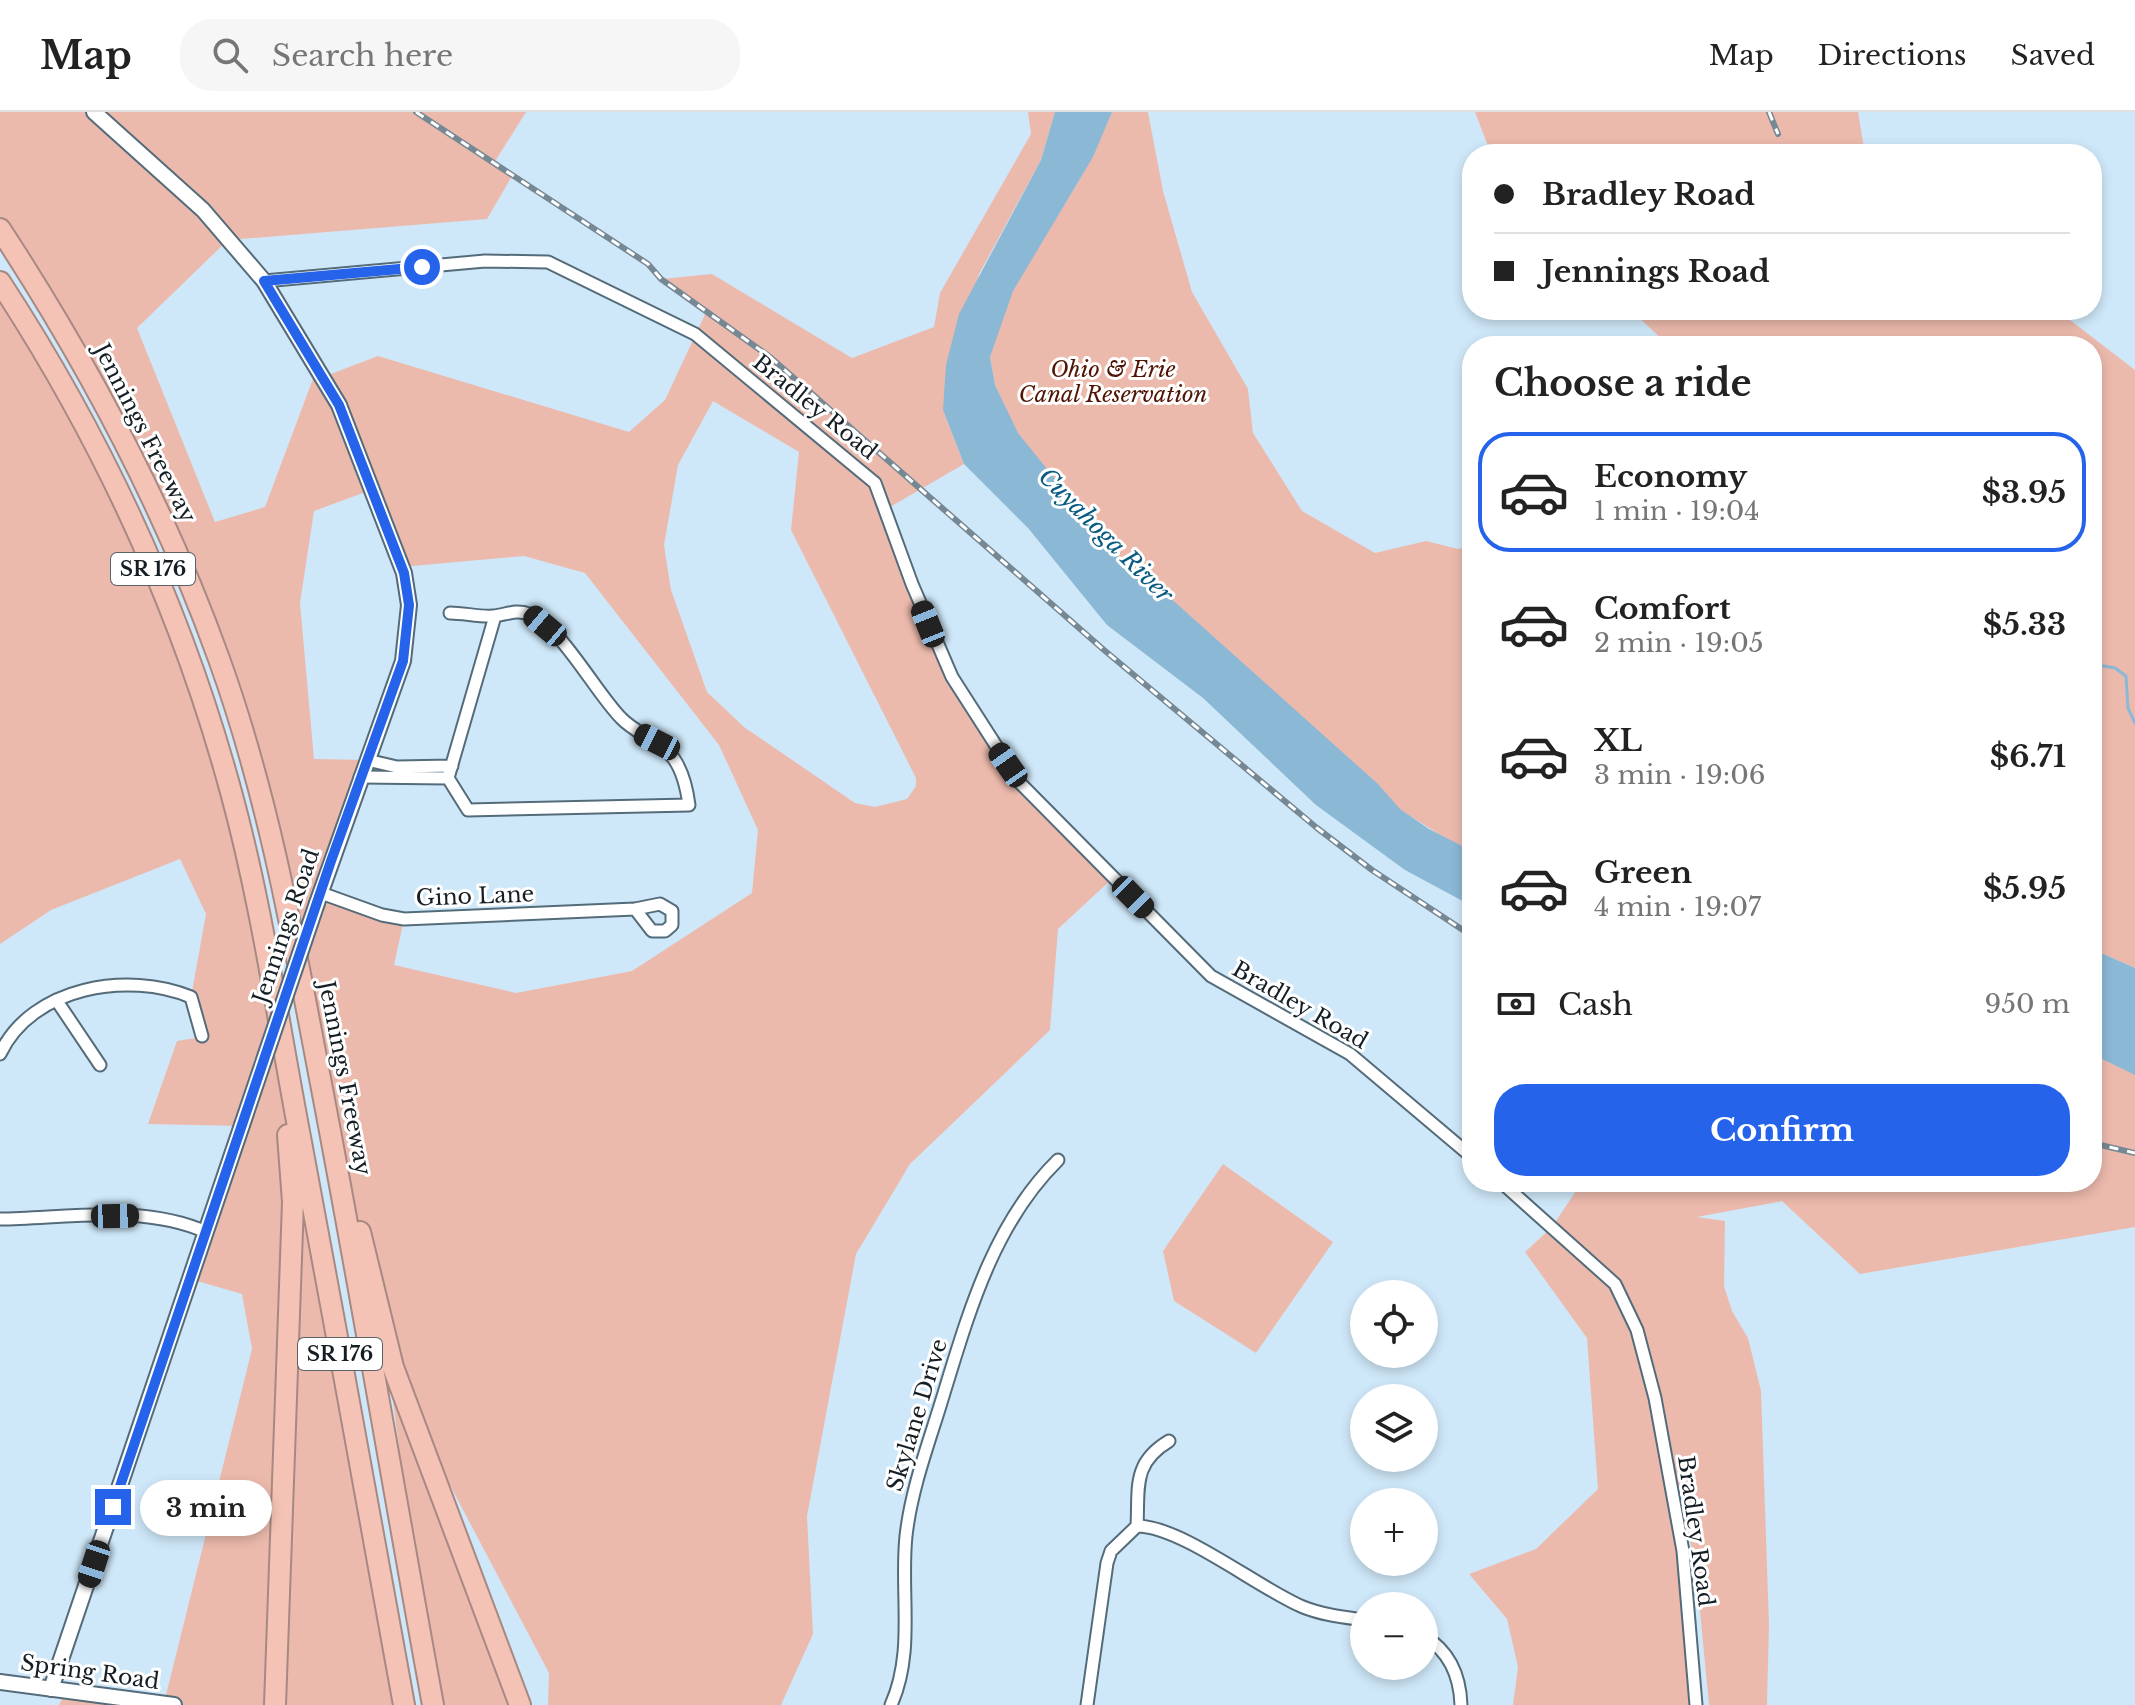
<!DOCTYPE html>
<meta charset="utf-8">
<style>
body{margin:0;font-family:"Libre Baskerville",serif;background:#f6f6f6;color:#222;height:100vh;display:flex;flex-direction:column;font-size:30px;white-space:nowrap}
*{box-sizing:border-box;margin:0}
p{font-size:26px;color:#767676}
.icon{flex:none;width:44px;height:44px;fill:none;stroke:currentColor;stroke-width:2;stroke-linecap:round;stroke-linejoin:round}
.map{position:relative;flex:1;overflow:hidden}
.sheet{position:absolute;left:1462px;top:224px;width:640px;height:856px;display:flex;flex-direction:column;background:#fff;border-radius:32px;box-shadow:0 4px 12px #0003}
.sheet>*{flex:none}
.hud{position:absolute;left:1462px;top:32px;width:640px;height:176px;border-radius:32px;box-shadow:0 4px 12px #0003;display:grid;align-content:center;height:176px;padding:0 32px;background:#fff}
.controls{position:absolute;left:1350px;top:1168px;display:grid;gap:16px}
.controls a{display:grid;place-items:center;width:88px;height:88px;border-radius:50%;background:#fff;box-shadow:0 4px 12px #0003;font-size:40px}
.end{position:absolute;width:36px;height:36px;margin:-18px;border:10px solid #2563eb;background:#fff;box-shadow:0 0 0 4px #fff}
.from{border-radius:50%}
.bubble{position:absolute;height:56px;border-radius:28px;background:#fff;box-shadow:0 4px 12px #0003;font-size:26px;font-weight:800;line-height:56px;text-align:center}
.car{position:absolute;width:24px;height:48px;margin:-24px -12px;border-radius:10px;box-shadow:0 0 6px 2px #0007;background:linear-gradient(#222 24%,#8ab4d8 0 40%,#222 0 76%,#8ab4d8 0 86%,#222 0)}
.hud b{display:flex;align-items:center;gap:28px;height:76px;font-size:30px}
.hud b+b{border-top:2px solid #e0e0e0}
.hud i{width:20px;height:20px;background:#222}
ul{padding:0;list-style:none}
li{display:flex;align-items:center;gap:24px;height:120px;margin:0 16px 12px;padding:0 16px;border:4px solid transparent;border-radius:32px}
li div{flex:1}
li b{display:block;font-size:30px}
li em{font-style:normal;font-weight:800}
li.selected{border-color:#2563eb}
li>.icon{width:72px;height:72px;stroke-width:1.5}
h2{padding:0 32px;font-size:36px;line-height:96px}
.pay{display:flex;align-items:center;gap:20px;height:88px;padding:0 32px;font-size:30px}
.pay p{margin-inline-start:auto}
.action{display:flex;gap:16px;margin-top:auto;padding:16px 32px}
.action a{flex:1;height:92px;border-radius:32px;background:#2563eb;color:#fff;font-size:32px;font-weight:800;line-height:92px;text-align:center}
header{display:flex;align-items:center;gap:48px;box-sizing:border-box;height:112px;padding:0 40px;background:#fff;border-bottom:2px solid #e0e0e0}
header strong{font-size:38px}
nav{display:flex;gap:44px;margin-inline-start:auto;font-size:28px}
.search{width:560px;height:72px;background:#f6f6f6;display:flex;align-items:center;gap:20px;box-sizing:border-box;padding:0 28px;border-radius:32px;color:#767676;font-size:30px}
.map>svg:first-child{display:block}
.green{fill:#ecbaad;fill-rule:evenodd}
.water{fill:#8bb8d5}
.lines{fill:none;stroke-linecap:round;stroke-linejoin:round}
.stream{stroke:#8bb8d5;stroke-width:3}
.minor-casing{stroke:#546b7a;stroke-width:15}
.tertiary-casing{stroke:#546b7a;stroke-width:18}
.motorway-casing{stroke:#a68983;stroke-width:24}
.minor{stroke:#fff;stroke-width:11}
.tertiary{stroke:#fff;stroke-width:14}
.motorway{stroke:#f5c3b6;stroke-width:20}
.rail-casing{stroke:#768894;stroke-width:6}
.rail{stroke:#fff;stroke-width:3;stroke-dasharray:9;stroke-linecap:butt}
.tertiary-bridge-casing{stroke:#546b7a;stroke-width:18;stroke-linecap:butt}
.tertiary-bridge{stroke:#fff;stroke-width:14}
.route{stroke:#2563eb;stroke-width:10}
.labels{text-anchor:middle;dominant-baseline:central;stroke-width:6;stroke-linejoin:round;paint-order:stroke}
.shield{fill:#fff;stroke:#5a6266;stroke-width:2}
.shield-label{font-size:20px;font-weight:bold;fill:#141e24}
.park-label{font-size:22px;font-style:italic;fill:#501405;stroke:#fff}
.street-label{font-size:22px;fill:#141e24;stroke:#fff}
.water-label{font-size:24px;font-style:italic;fill:#095b81;stroke:#fff}
</style>
<header>
<strong>Map</strong>
<div class="search"><svg class="icon" aria-label="search" viewBox="0 0 24 24"><circle cx="10" cy="10" r="6"/><path d="M15 15l6 6"/></svg>Search here</div>
<nav><a>Map</a><a>Directions</a><a>Saved</a></nav>
</header>
<div class="map">
<svg width="2135" height="1593" viewBox="0 0 2135 1593">
<rect width="100%" height="100%" fill="#cfe8f9"/>
<path class="green" d="M 0,0 L 526,0 L 494,51 L 512,64 L 487,107 L 228,128 L 137,216 L 215,410 L 265,395 L 317,256 L 323,265 L 378,244 L 629,320 L 665,288 L 707,198 L 661,167 L 712,162 L 852,246 L 934,215 L 940,181 L 1031,22 L 1028,0 L 1055,0 L 1041,48 L 979,162 L 943,298 L 964,352 L 885,398 L 952,565 L 1020,671 L 1114,765 L 1058,817 L 1050,918 L 910,1052 L 856,1142 L 807,1404 L 813,1522 L 781,1593 L 548,1593 L 549,1561 L 402,1282 L 352,1091 L 285,779 L 178,441 L 0,117 ZM 713,289 L 799,340 L 791,418 L 916,666 L 916,674 L 907,687 L 875,695 L 855,691 L 744,615 L 707,580 L 671,478 L 664,433 L 678,353 ZM 371,378 L 401,455 L 524,444 L 585,461 L 719,633 L 758,718 L 752,781 L 632,859 L 516,881 L 394,853 L 404,807 L 320,781 L 367,648 L 314,647 L 300,491 L 314,399 Z
M 1112,0 L 1148,0 L 1163,79 L 1192,180 L 1248,277 L 1253,321 L 1302,399 L 1375,441 L 1426,429 L 1458,437 L 1472,433 L 1472,743 L 1399,697 L 1112,451 L 1029,349 L 995,273 L 990,245 L 1011,171 L 1036,139 L 1087,55 Z
M 1475,0 L 1858,0 L 1865,42 L 1491,42 Z
M 0,170 L 79,302 L 218,636 L 279,958 L 289,1030 L 313,1094 L 404,1593 L 59,1593 L 66,1579 L 164,1591 L 252,1237 L 242,1182 L 190,1167 L 242,1014 L 148,1012 L 177,929 L 202,925 L 191,885 L 206,802 L 180,747 L 51,798 L 0,832 Z
M 1631,198 L 2057,198 L 2135,258 L 2135,856 L 2099,840 L 2092,831 L 2092,234 L 1669,234 Z
M 2092,942 L 2135,960 L 2135,1115 L 1860,1162 L 1782,1089 L 1697,1105 L 1725,1109 L 1724,1174 L 1732,1199 L 1748,1226 L 1761,1279 L 1769,1512 L 1767,1593 L 1709,1593 L 1697,1468 L 1681,1372 L 1673,1381 L 1696,1593 L 1513,1593 L 1518,1555 L 1507,1507 L 1469,1462 L 1536,1437 L 1598,1377 L 1587,1226 L 1525,1140 L 1552,1115 L 1582,1070 L 2092,1070 Z
M 1223,1052 L 1333,1130 L 1256,1241 L 1174,1189 L 1163,1139 Z
M 394,1278 L 514,1593 L 433,1593 L 392,1282 Z"/>
<path class="water" d="M 1055,0 L 1112,0 L 1093,45 L 1013,179 L 990,245 L 995,273 L 1018,321 L 1116,442 L 1158,475 L 1378,672 L 1400,697 L 1429,717 L 1472,739 L 1472,794 L 1405,758 L 1316,693 L 1203,586 L 1107,513 L 1028,416 L 964,352 L 943,298 L 946,253 L 959,202 L 1041,48 Z
M 2092,831 L 2099,840 L 2135,856 L 2135,963 L 2092,942 Z"/>
<g class="lines">
<path class="stream" d="M 2092,552 L 2115,556 L 2126,564 L 2128,596 L 2135,611"/>
<defs>
<path id="minor" d="M 264,169 L 485,149 L 548,150 L 695,222 L 875,371 L 912,472 L 952,565 L 1020,671 L 1211,864 L 1350,942 L 1472,1045
M 367,648 L 397,655 L 452,654
M 360,665 L 448,666
M 448,666 L 468,698 L 689,693 C 687,678 683,660 674,647 C 661,628 637,623 621,606 C 596,581 560,513 529,502 C 515,497 506,503 493,504 C 479,505 464,501 450,501
M 448,666 L 495,504
M 321,781 L 382,803 L 404,807 L 635,797 L 660,792 L 672,799 L 672,813 L 665,819 L 652,819 L 635,797
M 57,889 L 100,953
M 0,942 C 32,874 129,859 191,885 L 202,924
M 1501,1070 L 1615,1172 L 1637,1218 L 1655,1286 L 1683,1439 L 1696,1593
M 0,1107 C 67,1106 144,1092 206,1120
M 1137,1414 C 1181,1414 1258,1476 1303,1495 C 1323,1503 1343,1505 1364,1508
M 1137,1414 C 1139,1376 1132,1351 1169,1329
M 1424,1524 C 1449,1539 1460,1564 1461,1593
M 891,1593 C 915,1540 900,1480 906,1424 C 911,1379 927,1336 940,1294 C 967,1207 991,1114 1058,1048
M 1087,1593 L 1107,1451 L 1111,1439 L 1137,1414"/>
<path id="tertiary" d="M 94,0 L 203,98 L 264,169 L 339,293 L 404,461 L 409,493 L 403,549 L 317,791
M 0,1570 L 174,1593
M 51,1577 L 242,1013"/>
<path id="motorway" d="M 0,117 C 89,253 164,394 219,547 C 267,680 292,818 318,956 C 359,1168 394,1381 433,1593
M 0,170 C 102,326 182,499 231,680 C 262,793 278,910 300,1025 C 336,1214 369,1404 404,1593
M 360,1120 L 393,1255 L 520,1593
M 275,1593 L 293,1090 L 288,1023"/>
</defs>
<use href="#minor" class="minor-casing"/>
<use href="#tertiary" class="tertiary-casing"/>
<use href="#motorway" class="motorway-casing"/>
<use href="#minor" class="minor"/>
<use href="#tertiary" class="tertiary"/>
<use href="#motorway" class="motorway"/>
<defs>
<path id="rail" d="M 416,0 L 648,152 L 661,167 L 770,245 L 1104,538 L 1317,716 L 1372,758 L 1472,824
M 1769,0 L 1778,22
M 2092,1031 L 2135,1041"/>
</defs>
<use href="#rail" class="rail-casing"/>
<use href="#rail" class="rail"/>
<defs>
<path id="tertiary-bridge" d="M 242,1013 L 317,791"/>
</defs>
<use href="#tertiary-bridge" class="tertiary-bridge-casing"/>
<use href="#tertiary-bridge" class="tertiary-bridge"/>
</g>
<g class="lines">
<path class="route" d="M 113,1395 L 331,749 L 403,549 L 409,493 L 404,461 L 339,293 L 264,169 L 422,155"/>
</g>
<g class="labels">
<g class="shield">
<rect x="111" y="441" width="84" height="32" rx="6"/>
<rect x="298" y="1226" width="84" height="32" rx="6"/>
</g>
<g class="shield-label">
<text x="153" y="457">SR 176</text>
<text x="340" y="1242">SR 176</text>
</g>
<g class="park-label">
<text x="1113" y="257">Ohio &amp; Erie<tspan x="1113" dy="25">Canal Reservation</tspan></text>
</g>
<g class="street-label">
<text transform="translate(815 295) rotate(39)">Bradley Road</text>
<text transform="translate(145 321) rotate(63)">Jennings Freeway</text>
<text transform="translate(475 784) rotate(-2)">Gino Lane</text>
<text transform="translate(286 814) rotate(-71)">Jennings Road</text>
<text transform="translate(1300 893) rotate(30)">Bradley Road</text>
<text transform="translate(345 966) rotate(79)">Jennings Freeway</text>
<text transform="translate(917 1303) rotate(-73)">Skylane Drive</text>
<text transform="translate(1696 1419) rotate(82)">Bradley Road</text>
<text transform="translate(90 1560) rotate(8)">Spring Road</text>
</g>
<g class="water-label">
<text transform="translate(1106 423) rotate(45)">Cuyahoga River</text>
</g>
</g>
</svg>
<div class="controls">
<a><svg class="icon" aria-label="locate" viewBox="0 0 24 24"><circle cx="12" cy="12" r="6"/><path d="M12 2v4M12 18v4M2 12h4M18 12h4"/></svg></a>
<a><svg class="icon" aria-label="layers" viewBox="0 0 24 24"><path d="M12 4l9 5-9 5-9-5zM3 14l9 5 9-5"/></svg></a>
<a>+</a>
<a>−</a>
</div>
<i class="end from" style="left:422px;top:155px"></i>
<i class="end" style="left:113px;top:1395px"></i>
<div class="bubble" style="left:140px;top:1368px;width:132px">3 min</div>
<i class="car" style="left:928px;top:512px;rotate:338deg"></i>
<i class="car" style="left:545px;top:514px;rotate:310deg"></i>
<i class="car" style="left:657px;top:630px;rotate:297deg"></i>
<i class="car" style="left:1008px;top:653px;rotate:325deg"></i>
<i class="car" style="left:1133px;top:785px;rotate:135deg"></i>
<i class="car" style="left:115px;top:1104px;rotate:89deg"></i>
<i class="car" style="left:94px;top:1452px;rotate:198deg"></i>
<div class="hud">
<b><i class="from"></i>Bradley Road</b>
<b><i></i>Jennings Road</b>
</div>
<section class="sheet">
<h2>Choose a ride</h2>
<ul>
<li class="selected"><svg class="icon" aria-label="car" viewBox="0 0 24 24"><path d="M5 17H2v-5l4-1 3-4h7l3 4 3 1v5h-3M9 17h6M6 11h13"/><circle cx="7" cy="17" r="2"/><circle cx="17" cy="17" r="2"/></svg><div><b>Economy</b><p>1 min · 19:04</p></div><em>$3.95</em></li>
<li><svg class="icon" aria-label="car" viewBox="0 0 24 24"><path d="M5 17H2v-5l4-1 3-4h7l3 4 3 1v5h-3M9 17h6M6 11h13"/><circle cx="7" cy="17" r="2"/><circle cx="17" cy="17" r="2"/></svg><div><b>Comfort</b><p>2 min · 19:05</p></div><em>$5.33</em></li>
<li><svg class="icon" aria-label="car" viewBox="0 0 24 24"><path d="M5 17H2v-5l4-1 3-4h7l3 4 3 1v5h-3M9 17h6M6 11h13"/><circle cx="7" cy="17" r="2"/><circle cx="17" cy="17" r="2"/></svg><div><b>XL</b><p>3 min · 19:06</p></div><em>$6.71</em></li>
<li><svg class="icon" aria-label="car" viewBox="0 0 24 24"><path d="M5 17H2v-5l4-1 3-4h7l3 4 3 1v5h-3M9 17h6M6 11h13"/><circle cx="7" cy="17" r="2"/><circle cx="17" cy="17" r="2"/></svg><div><b>Green</b><p>4 min · 19:07</p></div><em>$5.95</em></li>
</ul>
<div class="pay"><svg class="icon" aria-label="cash" viewBox="0 0 24 24"><path d="M3 7h18v10H3z"/><circle cx="12" cy="12" r="2"/></svg>Cash<p>950 m</p></div>
<div class="action"><a>Confirm</a></div>
</section>
</div>
